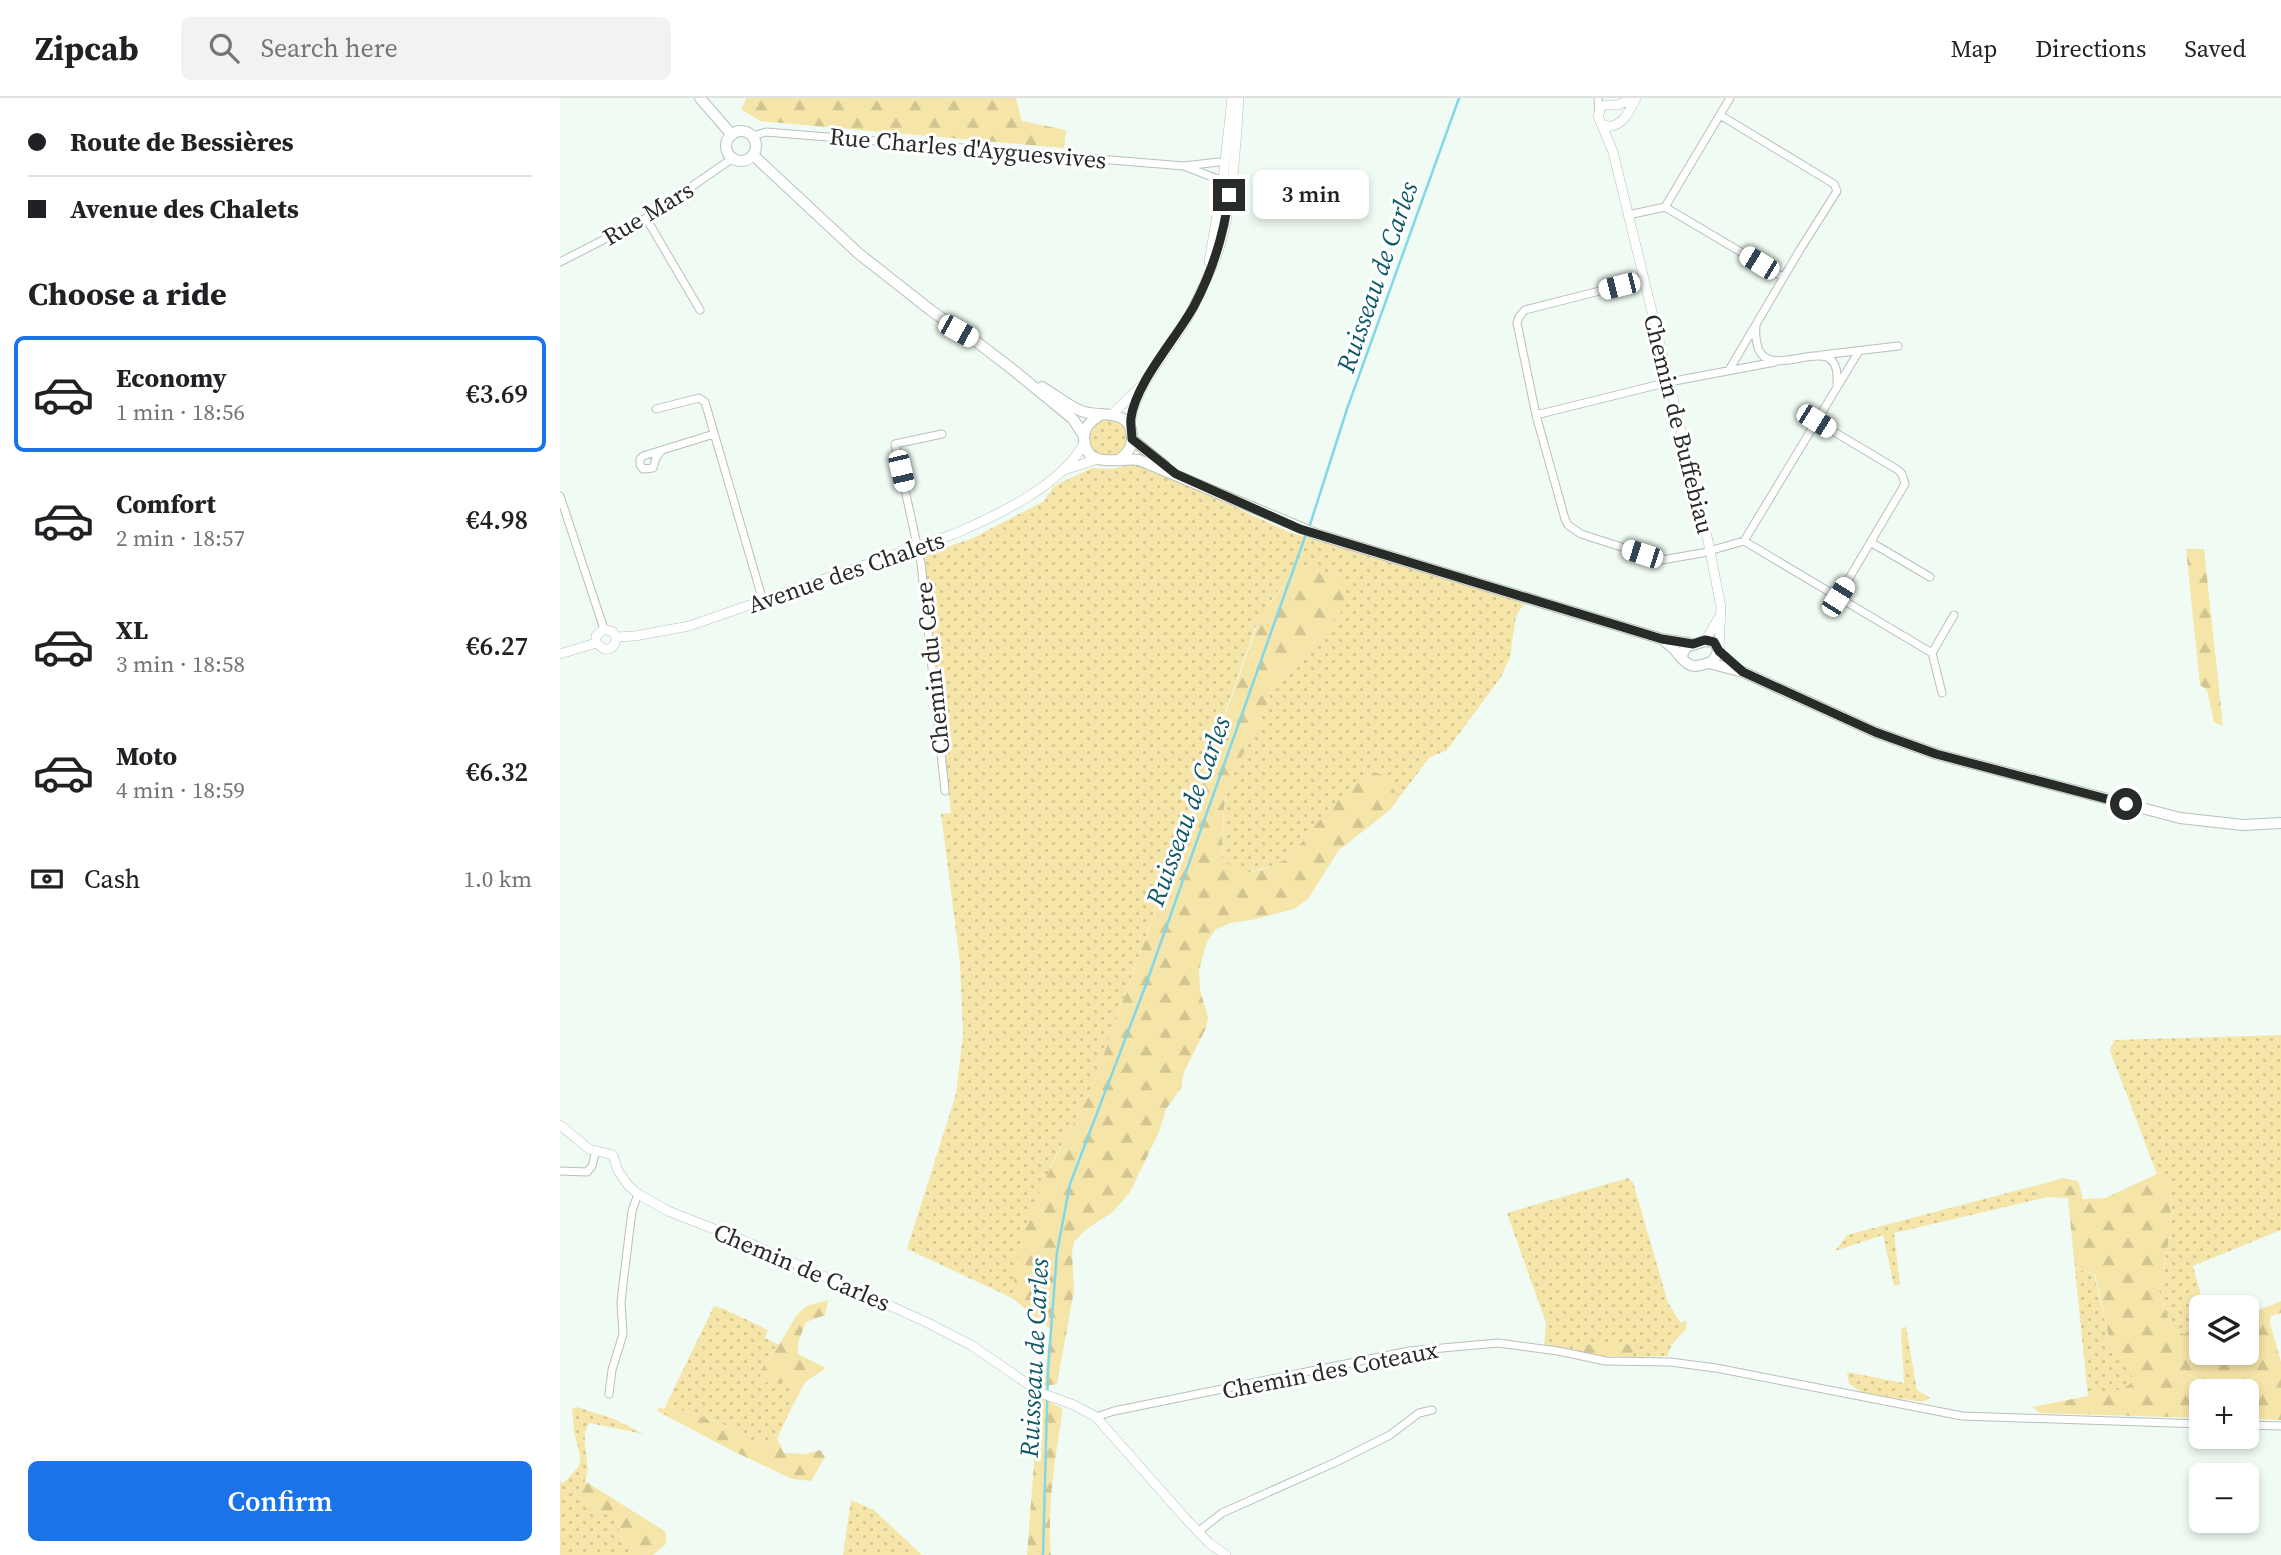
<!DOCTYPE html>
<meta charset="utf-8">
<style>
body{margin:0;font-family:"Source Serif 4",serif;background:#f2f2f2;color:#202124;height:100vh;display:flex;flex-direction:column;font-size:26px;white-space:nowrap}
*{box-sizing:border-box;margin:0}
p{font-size:23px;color:#757577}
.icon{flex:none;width:38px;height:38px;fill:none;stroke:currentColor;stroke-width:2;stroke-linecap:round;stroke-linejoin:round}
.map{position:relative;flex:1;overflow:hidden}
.sheet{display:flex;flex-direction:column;background:#fff;width:560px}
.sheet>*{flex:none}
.guide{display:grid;align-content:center;height:154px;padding:0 28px;background:#fff}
.buttons{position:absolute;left:1629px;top:1197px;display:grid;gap:14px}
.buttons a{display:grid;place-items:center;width:70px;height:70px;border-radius:10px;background:#fff;box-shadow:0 4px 10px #0003;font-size:35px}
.end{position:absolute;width:32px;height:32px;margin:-16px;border:9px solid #282c29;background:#fff;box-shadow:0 0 0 4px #fff}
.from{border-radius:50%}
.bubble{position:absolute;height:49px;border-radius:10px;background:#fff;box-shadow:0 4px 10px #0003;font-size:23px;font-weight:600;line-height:49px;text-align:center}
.car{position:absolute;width:21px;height:42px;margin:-21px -10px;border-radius:9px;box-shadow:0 0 5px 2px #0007;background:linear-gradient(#fff 24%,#345 0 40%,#fff 0 76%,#345 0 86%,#fff 0)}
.guide b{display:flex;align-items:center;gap:24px;height:66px;font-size:26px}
.guide b+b{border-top:2px solid #e0e0e0}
.guide i{width:18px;height:18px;background:#202124}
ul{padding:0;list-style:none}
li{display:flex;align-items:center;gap:21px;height:116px;margin:0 14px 10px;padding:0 14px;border:4px solid transparent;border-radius:10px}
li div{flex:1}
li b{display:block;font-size:26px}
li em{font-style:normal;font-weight:600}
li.current{border-color:#1a73e8}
li>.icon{width:63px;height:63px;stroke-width:1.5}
h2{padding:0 28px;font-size:32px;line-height:84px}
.pay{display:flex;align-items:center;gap:18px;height:77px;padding:0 28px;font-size:26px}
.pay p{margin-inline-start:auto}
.action{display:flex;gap:14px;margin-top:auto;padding:14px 28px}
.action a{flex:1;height:80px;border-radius:10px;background:#1a73e8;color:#fff;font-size:28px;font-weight:600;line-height:80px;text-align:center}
header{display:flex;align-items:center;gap:42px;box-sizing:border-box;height:98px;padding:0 35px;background:#fff;border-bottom:2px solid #e0e0e0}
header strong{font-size:33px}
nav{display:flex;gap:38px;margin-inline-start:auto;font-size:24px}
.search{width:490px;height:63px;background:#f2f2f2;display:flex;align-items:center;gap:18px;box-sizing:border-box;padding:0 24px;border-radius:10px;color:#757577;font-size:26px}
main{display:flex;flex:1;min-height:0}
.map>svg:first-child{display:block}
.grass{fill:url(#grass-dots)}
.forest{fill:url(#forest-firs)}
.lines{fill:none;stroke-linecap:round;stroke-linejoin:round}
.stream{stroke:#82d7e8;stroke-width:2.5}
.minor-casing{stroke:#b6c1b8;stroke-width:9}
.tertiary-casing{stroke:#b6c1b8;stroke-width:10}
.secondary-casing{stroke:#b6c1b8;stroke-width:12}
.minor{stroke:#fff;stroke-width:7}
.tertiary{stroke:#fff;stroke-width:9}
.secondary{stroke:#fff;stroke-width:10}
.route{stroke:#282c29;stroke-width:9}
.labels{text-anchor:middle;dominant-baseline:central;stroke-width:6;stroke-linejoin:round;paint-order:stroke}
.street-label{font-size:24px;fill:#282c29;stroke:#fff}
.water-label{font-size:26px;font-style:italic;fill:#0f5865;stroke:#fff}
</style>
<header>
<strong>Zipcab</strong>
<div class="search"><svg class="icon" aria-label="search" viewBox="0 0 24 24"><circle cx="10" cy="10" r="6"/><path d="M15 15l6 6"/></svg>Search here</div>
<nav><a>Map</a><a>Directions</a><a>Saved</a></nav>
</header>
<main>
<section class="sheet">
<div class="guide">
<b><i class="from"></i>Route de Bessières</b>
<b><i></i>Avenue des Chalets</b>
</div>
<h2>Choose a ride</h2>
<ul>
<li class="current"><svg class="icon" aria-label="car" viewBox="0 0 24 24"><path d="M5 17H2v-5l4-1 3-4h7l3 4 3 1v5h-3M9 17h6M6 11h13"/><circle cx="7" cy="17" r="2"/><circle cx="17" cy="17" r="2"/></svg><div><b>Economy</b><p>1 min · 18:56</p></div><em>€3.69</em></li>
<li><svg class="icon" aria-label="car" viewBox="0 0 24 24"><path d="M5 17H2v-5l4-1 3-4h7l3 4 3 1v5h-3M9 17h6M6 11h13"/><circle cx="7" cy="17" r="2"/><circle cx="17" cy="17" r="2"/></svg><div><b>Comfort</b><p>2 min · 18:57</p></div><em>€4.98</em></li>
<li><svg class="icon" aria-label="car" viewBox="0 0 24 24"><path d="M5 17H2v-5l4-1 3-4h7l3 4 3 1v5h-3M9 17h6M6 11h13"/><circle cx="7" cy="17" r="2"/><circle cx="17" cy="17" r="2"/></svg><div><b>XL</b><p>3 min · 18:58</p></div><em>€6.27</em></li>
<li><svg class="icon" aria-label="car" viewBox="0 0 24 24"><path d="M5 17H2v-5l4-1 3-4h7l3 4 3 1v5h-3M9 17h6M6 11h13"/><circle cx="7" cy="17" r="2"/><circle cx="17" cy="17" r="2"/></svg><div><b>Moto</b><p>4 min · 18:59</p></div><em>€6.32</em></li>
</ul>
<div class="pay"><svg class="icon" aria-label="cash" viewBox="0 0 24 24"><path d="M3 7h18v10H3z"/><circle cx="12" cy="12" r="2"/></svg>Cash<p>1.0 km</p></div>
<div class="action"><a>Confirm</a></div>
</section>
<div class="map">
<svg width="1721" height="1457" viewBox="0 0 1721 1457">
<defs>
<pattern id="grass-dots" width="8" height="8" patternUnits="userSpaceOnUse" patternTransform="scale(1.75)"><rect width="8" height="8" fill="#f6e5a9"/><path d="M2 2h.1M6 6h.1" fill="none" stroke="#d3c591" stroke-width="1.8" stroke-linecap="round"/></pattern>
<pattern id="forest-firs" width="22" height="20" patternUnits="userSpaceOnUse" patternTransform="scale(1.75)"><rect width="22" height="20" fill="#f6e5a9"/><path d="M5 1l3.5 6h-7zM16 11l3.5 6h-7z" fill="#d3c591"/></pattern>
</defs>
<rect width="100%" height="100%" fill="#f0fcf3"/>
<path class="grass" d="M529 340a19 19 0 1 1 38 0a19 19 0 1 1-38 0Z
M 578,365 L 729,434 L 948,500 L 964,506 L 956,518 L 950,559 L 941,579 L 887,652 L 869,660 L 839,700 L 825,678 L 814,674 L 803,680 L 756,727 L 731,758 L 721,765 L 685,775 L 672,770 L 662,760 C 664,739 662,708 668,689 C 680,655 703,626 712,590 L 781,514 L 776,476 L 765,475 L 732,476 C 718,493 704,510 695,531 L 531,992 L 493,1063 L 458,1162 L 452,1200 L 347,1151 L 396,996 L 403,936 L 400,864 L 381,716 L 391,715 L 361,458 L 413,440 L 484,403 L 494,388 L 532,370 L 552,371 Z
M 1721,937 L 1721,1132 L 1633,1168 L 1644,1209 L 1642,1209 L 1641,1235 L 1633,1238 L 1613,1233 L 1599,1193 L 1611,1131 L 1610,1086 L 1597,1076 L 1550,953 L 1554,942 Z
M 1068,1080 L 1073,1084 L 1108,1205 L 1121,1225 L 1127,1222 L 1126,1231 L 1112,1246 L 1107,1258 L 1072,1259 L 1074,1248 L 1014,1247 L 1013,1251 L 984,1248 L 986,1225 L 947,1115 Z
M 1478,1087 L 1475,1102 L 1334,1135 L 1340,1186 L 1334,1188 L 1323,1137 L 1275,1153 L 1287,1137 Z
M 1515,1171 L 1534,1176 L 1551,1249 L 1566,1265 L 1574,1283 L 1563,1291 L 1528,1299 Z
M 154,1208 L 162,1210 L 208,1232 L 205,1240 L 219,1247 L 201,1272 L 230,1281 L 234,1293 L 232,1309 L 217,1340 L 206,1346 L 189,1345 L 165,1327 L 106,1307 Z
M 1346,1228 L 1357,1292 L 1370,1300 L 1363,1304 L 1303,1295 L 1289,1286 L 1287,1274 L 1344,1285 L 1341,1232 Z
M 17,1309 L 54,1321 L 84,1336 L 29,1325 C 18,1342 33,1364 25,1383 C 23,1387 17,1392 14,1396 L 57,1423 L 62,1441 L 72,1445 L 70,1457 L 0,1457 L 0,1384 L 3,1385 C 28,1363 20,1361 14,1333 C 13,1326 13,1318 12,1310 Z
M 291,1402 L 314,1412 L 362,1457 L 283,1457 Z"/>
<path class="forest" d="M 187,0 L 456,0 L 462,23 L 506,32 L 504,50 L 200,23 L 181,11 Z
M 1626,451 L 1644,451 L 1663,628 L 1654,624 L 1647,592 L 1640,587 Z
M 754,467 L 765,475 L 776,476 C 785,491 787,499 781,514 L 712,590 C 703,626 680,655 668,689 C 662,708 663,739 662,760 C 668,766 673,771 681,773 C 693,777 721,765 731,758 C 755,729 780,691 814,674 L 825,678 L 839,700 L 830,712 L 779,752 L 748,801 L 734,811 L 692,822 L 670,825 L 655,832 L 647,844 L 639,872 L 640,892 L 648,919 L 646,930 L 624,974 L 621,990 L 606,1011 L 599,1034 L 570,1094 L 553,1114 L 525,1132 L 514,1144 L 512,1154 L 514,1192 L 497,1286 L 484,1288 L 490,1231 L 452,1200 C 454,1188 455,1175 457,1162 C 471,1101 502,1047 531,992 L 701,517 L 732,476 L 742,468 Z
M 1597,1076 L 1610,1086 L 1611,1131 L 1599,1193 L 1613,1233 L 1633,1238 L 1641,1235 L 1642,1255 L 1687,1255 L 1687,1217 L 1721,1203 L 1721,1215 L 1711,1218 L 1710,1225 L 1721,1264 L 1721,1322 L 1687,1321 L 1687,1293 L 1642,1293 L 1641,1320 L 1480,1315 L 1472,1309 L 1563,1291 L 1574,1283 L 1565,1265 L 1551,1249 L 1535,1176 L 1515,1171 L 1508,1100 L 1488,1099 L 1475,1102 L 1478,1087 L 1503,1080 L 1518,1083 L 1523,1101 L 1545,1100 Z
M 268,1202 L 265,1217 L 246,1224 L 238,1244 L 238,1256 L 266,1270 L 245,1284 L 232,1309 L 234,1293 L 230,1282 L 215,1286 L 199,1283 L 201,1272 L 219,1247 L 236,1218 L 246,1208 Z
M 1066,1246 L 1074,1248 L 1072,1259 L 1038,1258 L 1013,1251 L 1014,1247 Z
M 479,1298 L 503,1311 C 495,1360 487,1407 491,1457 L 467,1457 Z
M 106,1307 L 165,1327 L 189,1345 L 206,1346 L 217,1340 L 224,1355 L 247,1356 L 260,1352 L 265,1359 L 251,1383 L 232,1381 L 169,1351 L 97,1313 L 99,1309 L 104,1311 Z
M 25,1383 L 106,1434 L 106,1446 L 93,1457 L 70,1457 L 72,1445 L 62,1441 L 57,1423 L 14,1396 Z"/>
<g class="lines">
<path class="stream" d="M 749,430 L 787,311 L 899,0
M 483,1457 L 488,1272 L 497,1154 L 510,1086 L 585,889 L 746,436"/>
<defs>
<path id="minor" d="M 1038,0 L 1039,15
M 1160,17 L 1274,86 L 1277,93 L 1241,150 L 1169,272
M 192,38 L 206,34 L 624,68 L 659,64 L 666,66
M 624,68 L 660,82 L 665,80
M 1105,109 L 1223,179
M 1068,117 L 1105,109 L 1170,0
M 86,120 L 140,212
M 0,164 L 86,120 L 173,60
M 1083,182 L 965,212 L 959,219 L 957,225 L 976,317 L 1005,421 L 1008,427 L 1021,436 L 1102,462 L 1142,455 L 1184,443 L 1299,253
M 1196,228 C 1195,236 1196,243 1198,250 C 1212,287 1281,226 1277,285
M 1262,257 L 1338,248
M 96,311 L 139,300 L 145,304 L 203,503
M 976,317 L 1109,284 L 1215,264
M 1256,323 L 1338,372 L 1342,376 L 1345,386 L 1278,499
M 382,336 L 335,346 L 361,465 L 385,693
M 101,353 L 96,360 L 93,370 L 83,371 L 80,367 L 80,361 L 83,358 L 154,336
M 0,398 L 44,531
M 1184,443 L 1372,555 L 1394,517
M 1312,445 L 1370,479
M 1372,555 L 1382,595
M 0,1073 L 27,1074 L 32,1068 L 36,1052
M 49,1296 L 52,1272 L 63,1236 L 61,1205 L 63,1186 L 72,1113 L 78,1096
M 536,1319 L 554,1313 L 849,1253 L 938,1245 L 998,1253 L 1046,1263 L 1110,1264 L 1156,1270 L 1402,1318 L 1642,1326
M 1687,1327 L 1721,1328
M 639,1433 L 662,1415 L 776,1364 L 830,1337 L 859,1315 L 872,1312"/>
<path id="tertiary" d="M 1076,0 L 1057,7 L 1045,7 L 1041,9 L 1038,18 L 1053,54 L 1148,443 L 1161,509 L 1159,551
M 1044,27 C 1060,33 1070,13 1076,0
M 649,164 L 663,82 L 672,0
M 552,316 L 581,288
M 570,330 C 573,290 604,259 624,226 C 635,208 643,188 652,169 C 672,127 676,47 679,0
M 504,372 L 538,361
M 1145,543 L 1158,521
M 36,545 L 36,538 L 44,531 L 53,534 L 56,539 L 75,538 L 129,528 L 394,436 C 438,417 501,388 525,344
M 36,545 L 44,551 C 52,552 56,547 56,539
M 0,556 L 36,545
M 0,1027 L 29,1051 L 53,1057 L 58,1073 L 68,1087 L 78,1096 L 108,1113 L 187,1144 L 364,1223 L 411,1247 L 481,1295 L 514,1307 L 536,1319 L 626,1421 L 649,1445 L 666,1457"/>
<path id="secondary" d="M 140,0 L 172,37
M166 48a15 15 0 1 1 30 0a15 15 0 1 1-30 0Z
M 193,57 L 298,155 L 373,214 L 413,241 L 452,271 L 513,321 L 524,338
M 482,289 C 494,296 506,306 519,312 C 537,321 570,308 572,338 C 573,348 568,355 560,361
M 539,318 C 530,323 524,330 524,340 C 525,373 560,359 579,362 L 756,436 L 1102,541 L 1133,546
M 572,341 L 605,368
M 1102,541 C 1108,546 1115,551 1119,557 C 1130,571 1136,570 1153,563 L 1159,552 L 1154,544 L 1145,543 L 1126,549 L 1121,559
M 1149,565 L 1183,574 L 1315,634 L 1376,656 L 1620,720 L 1683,727 L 1721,725"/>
</defs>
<use href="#minor" class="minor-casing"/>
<use href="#tertiary" class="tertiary-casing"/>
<use href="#secondary" class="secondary-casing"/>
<use href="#minor" class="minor"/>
<use href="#tertiary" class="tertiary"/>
<use href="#secondary" class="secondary"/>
</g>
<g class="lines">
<path class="route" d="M 669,97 C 664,137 653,172 634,208 C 616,241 576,284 571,320 C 570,327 572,333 572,341 L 616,376 L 740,431 L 1102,541 L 1133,546 L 1145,542 L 1154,544 L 1159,553 L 1183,574 L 1315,634 L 1376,656 L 1566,706"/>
</g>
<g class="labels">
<g class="street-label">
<text transform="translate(408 50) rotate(5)">Rue Charles d'Ayguesvives</text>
<text transform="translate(88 115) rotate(-31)">Rue Mars</text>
<text transform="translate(1119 326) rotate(76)">Chemin de Buffebiau</text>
<text transform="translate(286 474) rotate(-19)">Avenue des Chalets</text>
<text transform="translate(372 570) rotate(-96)">Chemin du Cere</text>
<text transform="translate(242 1169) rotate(23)">Chemin de Carles</text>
<text transform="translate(770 1272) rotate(-11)">Chemin des Coteaux</text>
</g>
<g class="water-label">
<text transform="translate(817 179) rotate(-71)">Ruisseau de Carles</text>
<text transform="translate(628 713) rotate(-70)">Ruisseau de Carles</text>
<text transform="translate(474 1260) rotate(-87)">Ruisseau de Carles</text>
</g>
</g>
</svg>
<div class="buttons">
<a><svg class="icon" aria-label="layers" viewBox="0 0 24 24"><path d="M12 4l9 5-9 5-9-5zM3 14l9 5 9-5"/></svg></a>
<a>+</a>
<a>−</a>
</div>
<i class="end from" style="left:1566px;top:706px"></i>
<i class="end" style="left:669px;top:97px"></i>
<div class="bubble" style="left:693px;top:72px;width:116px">3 min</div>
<i class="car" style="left:1199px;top:165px;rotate:301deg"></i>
<i class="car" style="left:1059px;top:188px;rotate:256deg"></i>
<i class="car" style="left:398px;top:233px;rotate:119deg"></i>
<i class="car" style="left:1256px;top:323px;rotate:122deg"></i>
<i class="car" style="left:341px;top:373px;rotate:167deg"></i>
<i class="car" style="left:1082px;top:456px;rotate:288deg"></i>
<i class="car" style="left:1278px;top:499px;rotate:32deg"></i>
</div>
</main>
